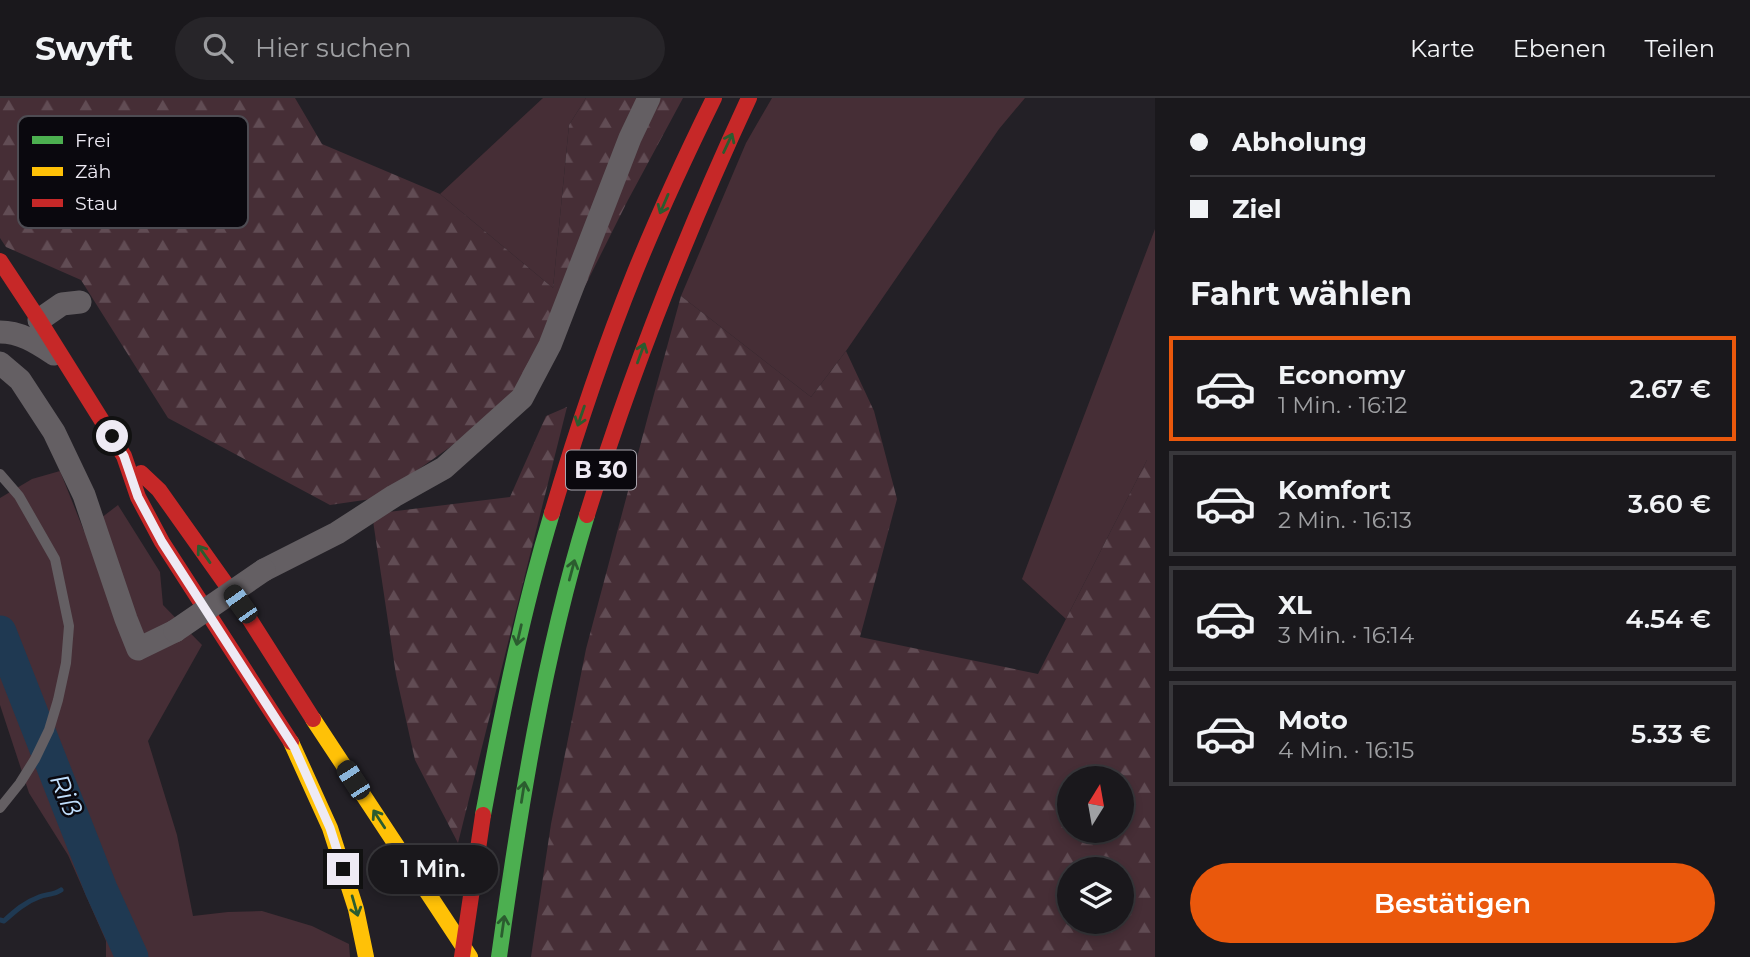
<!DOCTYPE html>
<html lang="de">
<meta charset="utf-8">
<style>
body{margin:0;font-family:Montserrat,sans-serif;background:#272529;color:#f1f3f6;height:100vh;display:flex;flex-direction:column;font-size:26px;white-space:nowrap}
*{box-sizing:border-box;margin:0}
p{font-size:23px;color:#9fa0a3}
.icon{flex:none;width:38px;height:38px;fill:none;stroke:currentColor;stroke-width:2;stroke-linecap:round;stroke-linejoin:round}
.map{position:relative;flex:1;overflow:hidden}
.side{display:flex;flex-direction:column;background:#1a181c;width:595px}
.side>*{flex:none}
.top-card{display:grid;align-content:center;height:154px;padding:0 35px;background:#1a181c}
.needle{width:46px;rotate:11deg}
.buttons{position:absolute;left:1057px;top:668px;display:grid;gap:14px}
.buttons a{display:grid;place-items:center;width:77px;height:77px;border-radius:50%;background:#1a181c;box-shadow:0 4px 10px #0003,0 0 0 2px #38373b;font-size:35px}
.end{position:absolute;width:32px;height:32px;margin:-16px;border:9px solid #eeeaf4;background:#111;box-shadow:0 0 0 4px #111}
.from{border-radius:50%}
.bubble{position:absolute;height:49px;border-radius:24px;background:#1a181c;box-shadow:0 4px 10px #0003,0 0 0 2px #38373b;font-size:23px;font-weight:600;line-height:49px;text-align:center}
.car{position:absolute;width:21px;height:42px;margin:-21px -10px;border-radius:9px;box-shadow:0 0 5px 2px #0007;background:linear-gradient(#222 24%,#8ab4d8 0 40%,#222 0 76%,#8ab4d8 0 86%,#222 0)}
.top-card b{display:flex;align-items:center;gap:24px;height:66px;font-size:26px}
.top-card b+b{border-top:2px solid #38373b}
.top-card i{width:18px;height:18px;background:#f1f3f6}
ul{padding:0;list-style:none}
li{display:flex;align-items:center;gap:21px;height:105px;margin:0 14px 10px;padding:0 21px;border:4px solid #38373b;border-radius:0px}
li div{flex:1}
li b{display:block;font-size:26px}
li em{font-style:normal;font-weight:600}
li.active{border-color:#ea580c}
li>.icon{width:63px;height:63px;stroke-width:1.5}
h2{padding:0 35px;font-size:32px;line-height:84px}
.primary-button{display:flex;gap:14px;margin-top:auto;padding:14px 35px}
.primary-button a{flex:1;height:80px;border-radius:42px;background:#ea580c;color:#fff;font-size:28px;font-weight:600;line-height:80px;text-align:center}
header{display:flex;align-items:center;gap:42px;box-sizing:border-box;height:98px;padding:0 35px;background:#1a181c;border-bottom:2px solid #38373b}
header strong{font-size:33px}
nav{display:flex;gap:38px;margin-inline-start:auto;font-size:24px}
.search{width:490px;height:63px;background:#272529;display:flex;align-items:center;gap:18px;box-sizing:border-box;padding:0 24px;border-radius:38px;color:#9fa0a3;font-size:26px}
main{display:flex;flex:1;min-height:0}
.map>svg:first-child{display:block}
.grass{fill:#462e36}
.forest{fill:url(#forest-firs);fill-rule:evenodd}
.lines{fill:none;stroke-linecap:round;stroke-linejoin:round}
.stream{stroke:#1f3952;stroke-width:5}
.river{stroke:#1f3952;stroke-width:33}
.lane{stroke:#645f63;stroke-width:10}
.street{stroke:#645f63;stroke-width:23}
.fast{stroke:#4caf50;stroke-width:16}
.slow{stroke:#ffc107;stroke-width:16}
.jam{stroke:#c62828;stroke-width:16}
.street-bridge{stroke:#645f63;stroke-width:23}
.jam-bridge{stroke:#c62828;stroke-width:16}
.oneway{stroke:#2b5c2f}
.route{stroke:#eeeaf4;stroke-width:9}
.labels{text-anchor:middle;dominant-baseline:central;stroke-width:5;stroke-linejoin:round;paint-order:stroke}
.shield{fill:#0a080e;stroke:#aaa6af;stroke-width:2}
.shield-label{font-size:23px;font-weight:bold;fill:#eeeaf4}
.water-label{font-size:26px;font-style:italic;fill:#c0dffd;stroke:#0a080e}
.key{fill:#0a080e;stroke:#4e4c53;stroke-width:2}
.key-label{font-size:19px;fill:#eeeaf4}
</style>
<header>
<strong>Swyft</strong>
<div class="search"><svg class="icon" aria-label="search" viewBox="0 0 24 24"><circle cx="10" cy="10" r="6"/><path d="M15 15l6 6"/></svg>Hier suchen</div>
<nav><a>Karte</a><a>Ebenen</a><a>Teilen</a></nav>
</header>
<main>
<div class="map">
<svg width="1155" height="859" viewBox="0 0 1155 859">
<defs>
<pattern id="forest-firs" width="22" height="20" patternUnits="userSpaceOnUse" patternTransform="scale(1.75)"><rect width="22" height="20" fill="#462e36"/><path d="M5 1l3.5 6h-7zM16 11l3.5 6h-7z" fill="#614c54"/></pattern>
</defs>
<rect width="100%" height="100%" fill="#232026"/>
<path class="grass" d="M 543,0 L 586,0 L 569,27 L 553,190 L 440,96 Z
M 772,0 L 1025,0 L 999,31 L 846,253 L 811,299 L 681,198 L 746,45 Z
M 1155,131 L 1155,377 L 1147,362 L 1066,521 L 1022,481 Z
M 60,373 L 84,433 L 118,407 L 160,474 L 163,507 L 202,547 L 148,643 L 177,737 L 193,818 L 228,814 L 262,813 L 312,828 L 349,846 L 350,859 L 142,859 L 131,836 L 106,843 L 68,757 L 29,695 L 0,607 L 0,400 L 32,381 Z"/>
<path class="forest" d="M 0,0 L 295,0 L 322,46 L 440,96 L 553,190 L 569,27 L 586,0 L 683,0 L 628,102 L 574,210 L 501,313 L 378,400 L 330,407 L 168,320 L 81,182 L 6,149 L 0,140 Z
M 681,198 L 811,299 L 846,253 L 874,313 L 897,401 L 860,539 L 1038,576 L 1150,356 L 1155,367 L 1155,859 L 531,859 L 551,726 L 586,551 L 648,318 ZM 1069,681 L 1122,681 L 1122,733 L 1069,733 ZM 1069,772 L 1122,772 L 1122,824 L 1069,824 Z
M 567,309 L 458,745 L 415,662 L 396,577 L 372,416 L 510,399 L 546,318 Z
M 131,836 L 142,859 L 106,859 L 106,843 Z"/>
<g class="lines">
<path class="stream" d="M 0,822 L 4,823 C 15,813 25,804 39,799 C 46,796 54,797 61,792"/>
<path class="river" d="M 0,534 L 101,791 L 132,859"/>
<path class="lane" d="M 0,376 L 19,398 L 55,461 L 69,528 L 66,565 L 58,602 L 49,632 L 35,661 L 20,685 L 0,710"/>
<path class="street" d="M 39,222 L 62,206 L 80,204
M 0,234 C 21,234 37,245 54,256
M 0,265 L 20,282 L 54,334 L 84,397 L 126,521 L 138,551 L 175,533
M 264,472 L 337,435 L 394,398 L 444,370 L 522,300 L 550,247 L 630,40 L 649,0"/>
<path class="fast" d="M 483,717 C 502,615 522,514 552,415
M 499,859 C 520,709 543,561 587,417"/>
<path class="slow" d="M 313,621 L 470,859
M 291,644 L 330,730 L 356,811 L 366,859"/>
<path class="jam" d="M 0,163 L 39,222 L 124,358 L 138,399 L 162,444 L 291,644
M 141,375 L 159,392 L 240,506 L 313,621
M 552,415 C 576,334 603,253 635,174 C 659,115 686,57 714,0
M 587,417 C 631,273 686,136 749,0"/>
<path class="street-bridge" d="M 175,533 L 264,472"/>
<path class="jam-bridge" d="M 462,859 L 483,717"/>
</g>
<defs><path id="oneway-shaft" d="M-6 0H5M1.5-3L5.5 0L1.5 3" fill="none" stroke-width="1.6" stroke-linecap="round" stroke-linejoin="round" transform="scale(1.75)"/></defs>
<g class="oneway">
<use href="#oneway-shaft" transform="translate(728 45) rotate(-65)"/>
<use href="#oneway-shaft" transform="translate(664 106) rotate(113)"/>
<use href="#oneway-shaft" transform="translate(641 255) rotate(-70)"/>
<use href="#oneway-shaft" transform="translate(581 318) rotate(109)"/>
<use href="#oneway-shaft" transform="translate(204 456) rotate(-125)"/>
<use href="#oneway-shaft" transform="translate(572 472) rotate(-75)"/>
<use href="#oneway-shaft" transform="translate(519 537) rotate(103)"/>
<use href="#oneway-shaft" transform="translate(523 694) rotate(-81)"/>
<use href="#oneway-shaft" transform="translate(379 721) rotate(-123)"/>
<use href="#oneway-shaft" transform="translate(355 808) rotate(74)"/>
<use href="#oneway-shaft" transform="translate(503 828) rotate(-82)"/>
</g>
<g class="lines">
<path class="route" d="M 112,338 L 124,358 L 138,399 L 162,444 L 294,649 L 330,730 L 343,771"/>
</g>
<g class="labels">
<rect class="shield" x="566" y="352.5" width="70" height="39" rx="5"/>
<g class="shield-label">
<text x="601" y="372">B 30</text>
</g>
<g class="water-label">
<text transform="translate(66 697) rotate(68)">Riß</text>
</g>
</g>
<rect x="18" y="18" width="230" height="112" rx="10" class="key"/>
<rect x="32" y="38" width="31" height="8" fill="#4caf50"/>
<rect x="32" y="69" width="31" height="9" fill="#ffc107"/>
<rect x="32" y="101" width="31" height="8" fill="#c62828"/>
<g class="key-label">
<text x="75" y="49">Frei</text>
<text x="75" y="80">Zäh</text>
<text x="75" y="112">Stau</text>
</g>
</svg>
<div class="buttons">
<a><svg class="needle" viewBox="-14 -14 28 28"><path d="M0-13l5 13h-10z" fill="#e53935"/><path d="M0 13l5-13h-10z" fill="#9fa0a3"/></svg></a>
<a><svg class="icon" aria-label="layers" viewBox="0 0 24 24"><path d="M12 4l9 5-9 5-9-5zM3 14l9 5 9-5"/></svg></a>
</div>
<i class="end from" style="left:112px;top:338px"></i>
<i class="end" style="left:343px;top:771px"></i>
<div class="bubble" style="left:368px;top:747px;width:130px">1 Min.</div>
<i class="car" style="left:240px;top:506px;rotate:325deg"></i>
<i class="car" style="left:353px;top:682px;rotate:327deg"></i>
</div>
<section class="side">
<div class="top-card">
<b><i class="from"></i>Abholung</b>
<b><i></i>Ziel</b>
</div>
<h2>Fahrt wählen</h2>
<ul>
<li class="active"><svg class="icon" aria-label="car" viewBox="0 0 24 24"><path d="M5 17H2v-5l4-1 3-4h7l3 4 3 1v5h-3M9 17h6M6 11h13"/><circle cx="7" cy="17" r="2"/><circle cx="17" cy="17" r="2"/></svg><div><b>Economy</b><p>1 Min. · 16:12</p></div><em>2.67 €</em></li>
<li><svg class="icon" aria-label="car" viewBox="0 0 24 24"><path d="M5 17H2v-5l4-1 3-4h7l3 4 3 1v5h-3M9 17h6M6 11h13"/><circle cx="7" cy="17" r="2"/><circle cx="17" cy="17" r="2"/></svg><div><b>Komfort</b><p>2 Min. · 16:13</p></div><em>3.60 €</em></li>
<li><svg class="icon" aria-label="car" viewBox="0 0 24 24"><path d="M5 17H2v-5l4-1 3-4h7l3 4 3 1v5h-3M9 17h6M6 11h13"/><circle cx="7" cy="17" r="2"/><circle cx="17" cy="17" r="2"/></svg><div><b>XL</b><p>3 Min. · 16:14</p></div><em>4.54 €</em></li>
<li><svg class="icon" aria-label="car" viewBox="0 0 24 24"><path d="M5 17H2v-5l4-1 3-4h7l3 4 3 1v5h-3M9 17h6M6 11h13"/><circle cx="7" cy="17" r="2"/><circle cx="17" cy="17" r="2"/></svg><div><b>Moto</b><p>4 Min. · 16:15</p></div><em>5.33 €</em></li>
</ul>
<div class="primary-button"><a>Bestätigen</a></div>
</section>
</main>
